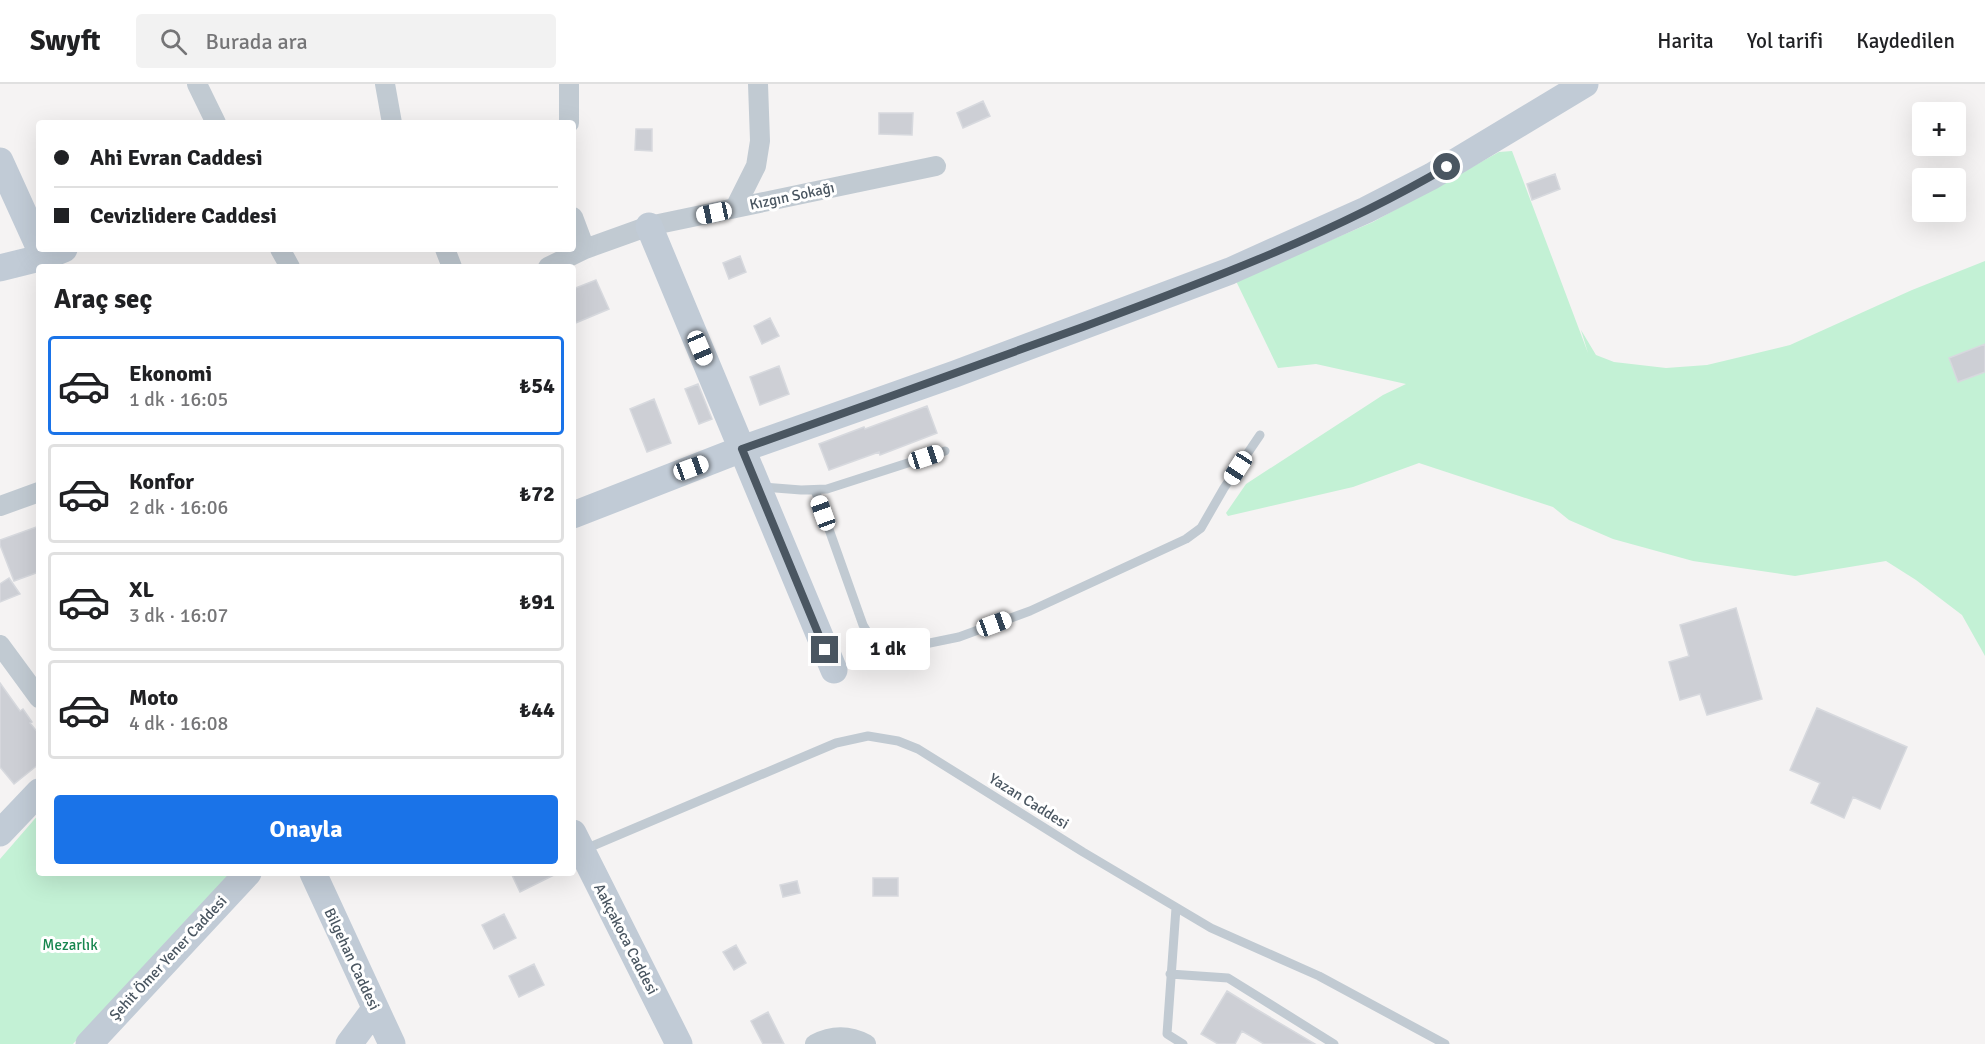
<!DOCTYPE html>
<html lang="tr">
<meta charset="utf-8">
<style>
body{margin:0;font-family:Signika,sans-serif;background:#f2f2f2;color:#202124;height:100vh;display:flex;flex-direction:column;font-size:22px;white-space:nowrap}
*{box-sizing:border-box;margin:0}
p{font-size:20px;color:#757577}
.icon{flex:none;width:33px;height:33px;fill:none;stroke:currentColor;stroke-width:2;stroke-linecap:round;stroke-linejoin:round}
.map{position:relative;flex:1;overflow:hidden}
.panel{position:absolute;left:36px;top:180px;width:540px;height:612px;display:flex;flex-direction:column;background:#fff;border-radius:6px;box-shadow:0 6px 24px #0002}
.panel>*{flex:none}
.guide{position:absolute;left:36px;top:36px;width:540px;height:132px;border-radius:6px;box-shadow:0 6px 24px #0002;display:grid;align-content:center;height:132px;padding:0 18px;background:#fff}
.controls{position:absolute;left:1912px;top:18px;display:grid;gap:12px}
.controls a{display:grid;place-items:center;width:54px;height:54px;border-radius:6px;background:#fff;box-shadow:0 6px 24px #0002;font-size:30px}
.end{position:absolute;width:27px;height:27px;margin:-14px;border:8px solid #4a5661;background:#fff;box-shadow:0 0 0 3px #fff}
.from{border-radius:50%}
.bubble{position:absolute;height:42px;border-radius:6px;background:#fff;box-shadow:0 6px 24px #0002;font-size:20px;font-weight:700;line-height:42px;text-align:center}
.car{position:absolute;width:18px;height:36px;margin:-18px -9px;border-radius:8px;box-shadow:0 0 4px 2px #0007;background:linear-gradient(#fff 24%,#345 0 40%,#fff 0 76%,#345 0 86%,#fff 0)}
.guide b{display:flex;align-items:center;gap:21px;height:57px;font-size:22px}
.guide b+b{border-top:2px solid #e0e0e0}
.guide i{width:15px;height:15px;background:#202124}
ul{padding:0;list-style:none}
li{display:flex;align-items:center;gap:18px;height:99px;margin:0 12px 9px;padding:0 6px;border:3px solid #e0e0e0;border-radius:6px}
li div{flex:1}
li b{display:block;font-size:22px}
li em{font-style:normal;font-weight:700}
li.on{border-color:#1a73e8}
li>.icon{width:54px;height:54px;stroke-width:1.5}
h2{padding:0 18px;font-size:27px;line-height:72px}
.cta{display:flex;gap:12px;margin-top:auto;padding:12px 18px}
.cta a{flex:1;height:69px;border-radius:6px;background:#1a73e8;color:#fff;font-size:24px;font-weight:700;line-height:69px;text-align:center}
header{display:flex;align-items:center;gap:36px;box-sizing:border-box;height:84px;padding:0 30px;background:#fff;border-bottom:2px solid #e0e0e0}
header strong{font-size:28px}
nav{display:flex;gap:33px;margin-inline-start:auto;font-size:21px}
.search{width:420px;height:54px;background:#f2f2f2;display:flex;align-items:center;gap:15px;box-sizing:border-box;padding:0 21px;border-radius:6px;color:#757577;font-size:22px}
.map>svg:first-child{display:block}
.green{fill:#c3f1d5}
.building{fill:#cdcfd5;stroke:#d7d9de;stroke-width:1.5}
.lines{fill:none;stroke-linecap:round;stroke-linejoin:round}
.lane{stroke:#c1cad2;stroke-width:9}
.street{stroke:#c1cad2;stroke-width:20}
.secondary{stroke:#c1cbd6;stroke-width:27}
.route{stroke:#4a5661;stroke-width:8}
.labels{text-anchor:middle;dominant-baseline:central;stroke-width:6;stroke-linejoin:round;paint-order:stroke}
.street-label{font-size:15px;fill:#4a5661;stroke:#fff}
.park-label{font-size:15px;fill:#17864f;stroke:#fff}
</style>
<header>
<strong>Swyft</strong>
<div class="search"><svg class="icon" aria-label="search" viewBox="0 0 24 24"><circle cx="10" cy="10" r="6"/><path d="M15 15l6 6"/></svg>Burada ara</div>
<nav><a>Harita</a><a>Yol tarifi</a><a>Kaydedilen</a></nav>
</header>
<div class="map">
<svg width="1985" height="960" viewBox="0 0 1985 960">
<rect width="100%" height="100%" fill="#f5f3f3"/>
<path class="green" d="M 1512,67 L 1588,269 L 1581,246 L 1596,271 L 1614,278 L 1666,284 L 1707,281 L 1790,261 L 1912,206 L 1985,177 L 1985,572 L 1962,531 L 1916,496 L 1886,477 L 1795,492 L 1693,477 L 1613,455 L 1569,436 L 1553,423 L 1419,379 L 1353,403 L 1228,432 L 1226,429 L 1246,400 L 1383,311 L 1406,300 L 1316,280 L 1278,284 L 1236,197 L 1373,138 L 1499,68 Z
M 39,730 L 39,789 L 234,789 L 73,960 L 0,960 L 0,775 Z"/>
<path class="building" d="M 983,17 L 990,32 L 963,44 L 957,29 Z
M 879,29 L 913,29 L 912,51 L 879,50 Z
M 636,45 L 652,45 L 652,67 L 635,66 Z
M 1555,90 L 1560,105 L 1532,116 L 1527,100 Z
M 740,172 L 746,188 L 729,195 L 723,179 Z
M 596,196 L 609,225 L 573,240 L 573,205 Z
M 770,234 L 779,252 L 762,260 L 754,242 Z
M 1985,260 L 1985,288 L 1958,298 L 1949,274 Z
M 779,282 L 789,310 L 760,321 L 750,293 Z
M 698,300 L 712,335 L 699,340 L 685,305 Z
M 654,315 L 671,359 L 647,368 L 630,325 Z
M 927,322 L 937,349 L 880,371 L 879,368 L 829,386 L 819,360 L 864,343 L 865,345 Z
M 39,442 L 39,488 L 14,497 L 0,461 L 0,456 Z
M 9,494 L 20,510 L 0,518 L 0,500 Z
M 1736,524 L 1762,615 L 1707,631 L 1700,610 L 1680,616 L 1669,578 L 1689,572 L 1680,541 Z
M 0,599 L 20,627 L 23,625 L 32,638 L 30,639 L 39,650 L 39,680 L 14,700 L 0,683 Z
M 1817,624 L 1907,663 L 1880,725 L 1853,713 L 1844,734 L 1811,719 L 1820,699 L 1790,686 Z
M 511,789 L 558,789 L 520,808 Z
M 873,794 L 898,794 L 898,812 L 873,812 Z
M 797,797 L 800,809 L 783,813 L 780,801 Z
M 504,830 L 516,854 L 494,865 L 482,841 Z
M 736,861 L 746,879 L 734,886 L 723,868 Z
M 534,880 L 544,901 L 519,913 L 509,892 Z
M 1227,907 L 1256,925 L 1315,960 L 1264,960 L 1242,947 L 1235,960 L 1218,960 L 1201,950 Z
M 768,928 L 784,960 L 763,960 L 751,937 Z"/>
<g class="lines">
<path class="lane" d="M 763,403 L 801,406 L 827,405 L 945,367
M 815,406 L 863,541 L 871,554 L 878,557 L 920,561 L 959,553 L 1030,527 L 1186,455 L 1201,444 L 1224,404 L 1260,351
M 583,766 L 836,659 L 868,652 L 898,657 L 918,665 L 1083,768 L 1211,844 L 1319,892 L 1445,960
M 1176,824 L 1167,950 L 1183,960
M 1170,890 L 1228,894 L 1334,960"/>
<path class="street" d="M 197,0 L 216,39
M 385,0 L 392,39
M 569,39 L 569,0
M 735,124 L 756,82 L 760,57 L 758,0
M 573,133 L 585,165
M 280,165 L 290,183
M 445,165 L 452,183
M 548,183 L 585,165 L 649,142 L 936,82
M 0,422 L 39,408
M 0,561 L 39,614
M 815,960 C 832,951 849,951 866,960"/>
<path class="secondary" d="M 0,77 L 39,163
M 649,142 L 834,586
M 0,184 L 44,173 L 64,165
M 573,431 L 742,365 L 955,290 L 1230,187 L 1366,126 L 1432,92 L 1585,0
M 0,749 L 39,708
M 573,749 L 679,960
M 313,789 L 392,960
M 89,960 L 248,789
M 349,960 L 375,925"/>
</g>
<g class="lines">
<path class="route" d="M 825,566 L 742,365 C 856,325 969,284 1083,243 C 1207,197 1333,150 1447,83"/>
</g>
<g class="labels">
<g class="street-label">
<text transform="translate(792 112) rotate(-12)">Kızgın Sokağı</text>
<text transform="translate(1029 717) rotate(32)">Yazan Caddesi</text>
<text transform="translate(626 855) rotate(63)">Aakçakoca Caddesi</text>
<text transform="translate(168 874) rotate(-47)">Şehit Ömer Yener Caddesi</text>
<text transform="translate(352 875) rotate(65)">Bilgehan Caddesi</text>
</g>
<g class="park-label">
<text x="70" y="861">Mezarlık</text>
</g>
</g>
</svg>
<div class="controls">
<a>+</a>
<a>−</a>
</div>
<i class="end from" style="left:1447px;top:83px"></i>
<i class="end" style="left:825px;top:566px"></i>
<div class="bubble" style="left:846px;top:544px;width:84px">1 dk</div>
<i class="car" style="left:714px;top:129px;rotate:258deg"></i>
<i class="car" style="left:700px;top:264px;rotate:157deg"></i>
<i class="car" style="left:926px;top:373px;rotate:72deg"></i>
<i class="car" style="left:691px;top:384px;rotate:70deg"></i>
<i class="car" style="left:1238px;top:384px;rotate:213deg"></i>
<i class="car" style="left:823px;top:429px;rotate:340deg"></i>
<i class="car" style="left:994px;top:540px;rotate:70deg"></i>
<div class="guide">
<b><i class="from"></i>Ahi Evran Caddesi</b>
<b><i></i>Cevizlidere Caddesi</b>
</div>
<section class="panel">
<h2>Araç seç</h2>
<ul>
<li class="on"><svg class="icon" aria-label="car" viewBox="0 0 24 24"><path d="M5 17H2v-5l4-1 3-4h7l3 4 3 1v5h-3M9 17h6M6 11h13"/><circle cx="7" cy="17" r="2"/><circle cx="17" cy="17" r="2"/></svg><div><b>Ekonomi</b><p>1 dk · 16:05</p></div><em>₺54</em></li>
<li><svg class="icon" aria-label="car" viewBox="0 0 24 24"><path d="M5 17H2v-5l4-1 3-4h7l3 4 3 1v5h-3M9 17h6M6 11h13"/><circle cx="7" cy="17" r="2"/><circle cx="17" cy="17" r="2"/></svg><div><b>Konfor</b><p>2 dk · 16:06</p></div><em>₺72</em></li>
<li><svg class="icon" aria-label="car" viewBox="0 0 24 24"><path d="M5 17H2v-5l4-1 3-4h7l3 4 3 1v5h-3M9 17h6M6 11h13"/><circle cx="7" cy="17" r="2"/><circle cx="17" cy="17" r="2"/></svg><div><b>XL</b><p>3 dk · 16:07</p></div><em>₺91</em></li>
<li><svg class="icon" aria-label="car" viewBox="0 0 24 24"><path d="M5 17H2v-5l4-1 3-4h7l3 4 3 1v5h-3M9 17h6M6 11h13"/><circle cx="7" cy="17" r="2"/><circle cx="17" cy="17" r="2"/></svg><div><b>Moto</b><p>4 dk · 16:08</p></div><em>₺44</em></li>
</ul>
<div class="cta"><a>Onayla</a></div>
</section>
</div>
